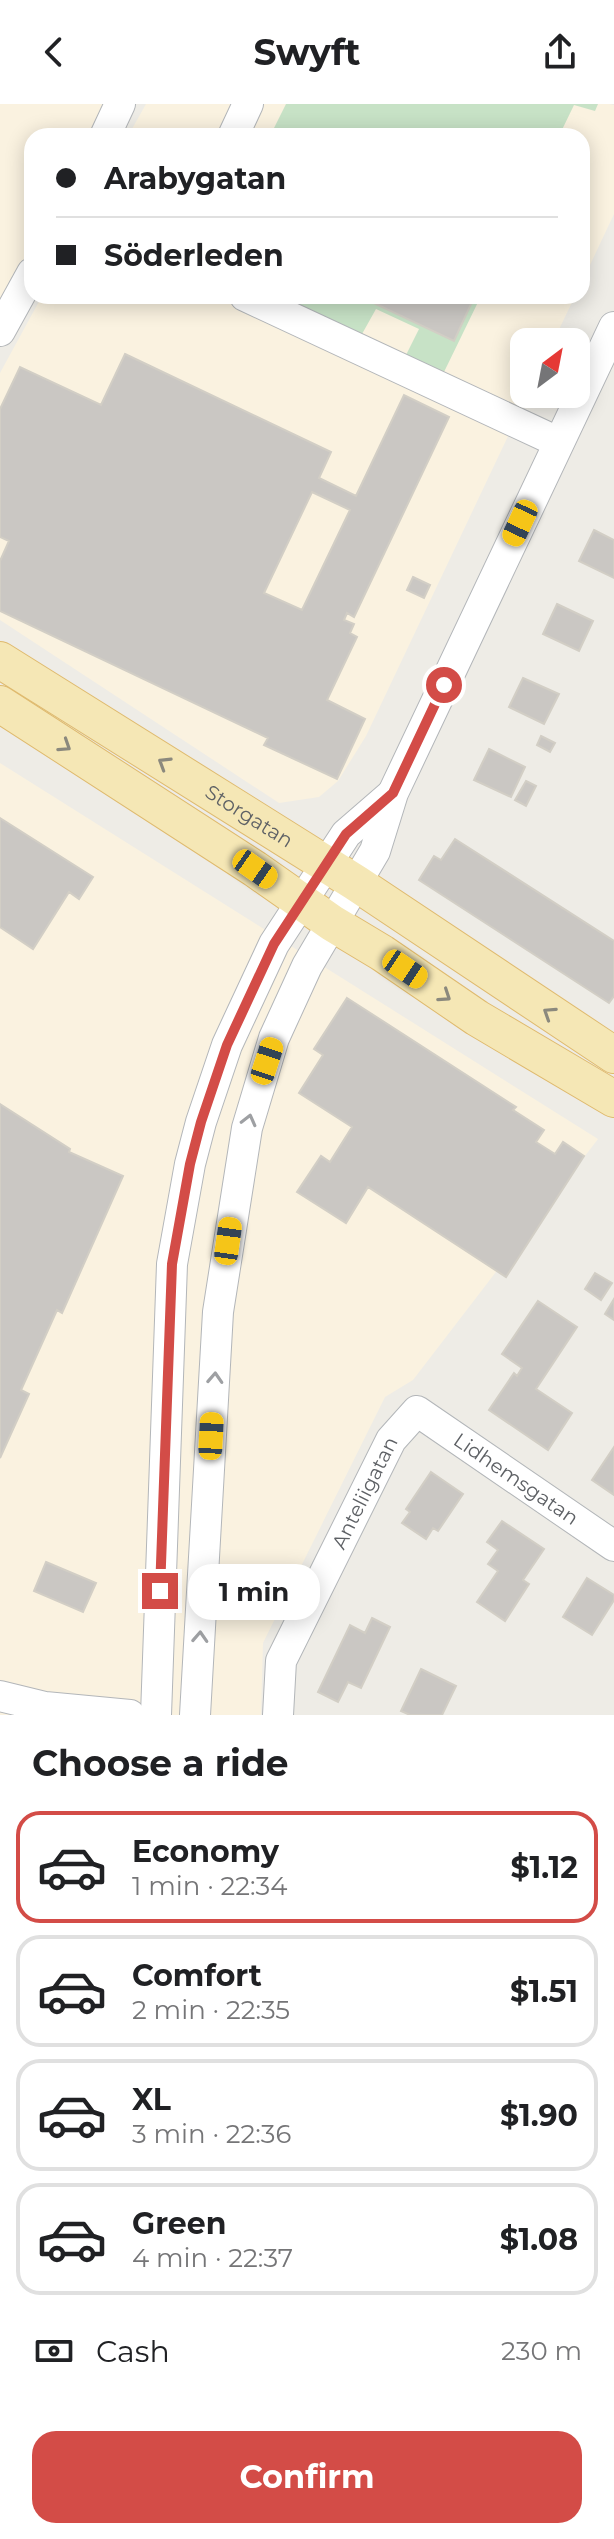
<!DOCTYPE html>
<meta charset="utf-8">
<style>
body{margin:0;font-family:Montserrat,sans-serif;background:#f2f2f2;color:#202124;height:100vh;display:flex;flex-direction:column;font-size:30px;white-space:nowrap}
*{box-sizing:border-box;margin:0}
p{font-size:26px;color:#757577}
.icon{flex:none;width:44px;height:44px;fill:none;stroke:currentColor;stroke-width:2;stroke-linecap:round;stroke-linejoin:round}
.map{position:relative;height:1611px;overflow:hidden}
.drawer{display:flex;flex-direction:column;background:#fff;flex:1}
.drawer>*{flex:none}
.banner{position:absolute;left:24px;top:24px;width:566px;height:176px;border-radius:24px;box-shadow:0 4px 20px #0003;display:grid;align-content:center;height:176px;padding:0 32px;background:#fff}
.needle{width:52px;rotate:32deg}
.buttons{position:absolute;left:510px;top:224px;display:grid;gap:16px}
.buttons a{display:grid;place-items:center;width:80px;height:80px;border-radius:16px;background:#fff;box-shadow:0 4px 20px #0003;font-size:40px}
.end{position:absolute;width:36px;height:36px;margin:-18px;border:10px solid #d34c47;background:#fff;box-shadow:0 0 0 4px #fff}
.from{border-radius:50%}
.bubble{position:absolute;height:56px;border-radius:24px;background:#fff;box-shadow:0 4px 20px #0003;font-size:26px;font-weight:700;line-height:56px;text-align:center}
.car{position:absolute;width:24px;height:48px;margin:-24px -12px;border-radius:10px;box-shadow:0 0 6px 2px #0007;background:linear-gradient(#f5c518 24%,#345 0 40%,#f5c518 0 76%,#345 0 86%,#f5c518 0)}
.banner b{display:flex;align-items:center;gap:28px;height:76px;font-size:30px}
.banner b+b{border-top:2px solid #e0e0e0}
.banner i{width:20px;height:20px;background:#202124}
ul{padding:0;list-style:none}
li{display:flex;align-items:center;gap:24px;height:112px;margin:0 16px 12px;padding:0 16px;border:4px solid #e0e0e0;border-radius:24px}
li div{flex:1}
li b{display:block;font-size:30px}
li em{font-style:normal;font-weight:700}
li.current{border-color:#d34c47}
li>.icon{width:72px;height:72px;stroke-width:1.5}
h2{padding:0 32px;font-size:36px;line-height:96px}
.pay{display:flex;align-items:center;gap:20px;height:88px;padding:0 32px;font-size:30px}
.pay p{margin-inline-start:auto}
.primary-button{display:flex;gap:16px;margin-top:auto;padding:16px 32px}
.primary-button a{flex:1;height:92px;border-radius:24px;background:#d34c47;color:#fff;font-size:32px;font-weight:700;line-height:92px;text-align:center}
header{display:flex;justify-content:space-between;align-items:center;height:104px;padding:0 32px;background:#fff;font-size:36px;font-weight:700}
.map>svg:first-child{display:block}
.commercial{fill:#faf2e0}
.green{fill:#c7e2c6}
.building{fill:#cac7c3;stroke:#d2cec5;stroke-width:2;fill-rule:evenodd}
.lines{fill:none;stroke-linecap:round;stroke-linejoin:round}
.minor-casing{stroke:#b3b6b9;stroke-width:32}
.major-casing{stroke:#dfba6e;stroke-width:38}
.minor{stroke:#fff;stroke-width:30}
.major{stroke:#f5e7b5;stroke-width:36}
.oneway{stroke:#8b897d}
.oneway2{stroke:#9ea0a3}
.route{stroke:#d34c47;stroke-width:10}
.labels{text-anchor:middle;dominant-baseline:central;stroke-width:7;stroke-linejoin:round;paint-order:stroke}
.street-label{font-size:20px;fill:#5e6165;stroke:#fff}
</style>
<header><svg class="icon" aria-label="back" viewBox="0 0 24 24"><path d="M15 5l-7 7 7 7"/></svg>Swyft<svg class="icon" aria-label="share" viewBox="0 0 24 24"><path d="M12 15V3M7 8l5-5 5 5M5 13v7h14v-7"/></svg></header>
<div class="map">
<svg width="614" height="1611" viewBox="0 0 614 1611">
<rect width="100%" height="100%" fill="#eeece6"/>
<path class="commercial" d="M 0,0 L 120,0 L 105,32 L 32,32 L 32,169 L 0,227 Z
M 146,0 L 609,0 L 614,1 L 614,110 L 582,178 L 582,32 L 128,32 Z
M 42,192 L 575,192 L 553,238 L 524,238 L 524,290 L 528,290 L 366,632 L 338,677 L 319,693 L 279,699 L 0,516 L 0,269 Z
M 0,659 L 598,1035 L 413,1276 L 385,1293 L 263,1539 L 261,1611 L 0,1611 Z"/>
<path class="green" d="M 286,0 L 598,0 L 595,7 L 574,1 L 559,32 L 270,32 Z
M 278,192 L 481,192 L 444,268 L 406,251 L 419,225 L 376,205 L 362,230 Z"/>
<path class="building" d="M 359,192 L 459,192 L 472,198 L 454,237 Z
M 125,250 L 331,348 L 319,374 L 356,392 L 404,291 L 449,313 L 354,513 L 347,509 L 344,516 L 354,520 L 350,529 L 357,533 L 327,596 L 365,615 L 337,675 L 264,641 L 268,634 L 0,507 L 0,457 L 9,437 L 0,433 L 0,305 L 20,263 L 101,301 ZM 312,388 L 350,406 L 302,506 L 264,489 Z
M 594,426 L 614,436 L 614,474 L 579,457 Z
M 413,473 L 430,481 L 424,494 L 407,486 Z
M 557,500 L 593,517 L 579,547 L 543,530 Z
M 523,574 L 559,590 L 544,620 L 509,603 Z
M 541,632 L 555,639 L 550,648 L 537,641 Z
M 489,645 L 525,663 L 511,693 L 474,676 Z
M 526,677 L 536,682 L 526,702 L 515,696 Z
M 0,714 L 93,773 L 79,795 L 69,788 L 33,845 L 0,823 Z
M 455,735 L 614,837 L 614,892 L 609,899 L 419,776 L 434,752 L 441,756 Z
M 347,894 L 516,1003 L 513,1006 L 544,1026 L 536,1038 L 555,1050 L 563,1038 L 584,1052 L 506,1173 L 368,1083 L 346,1119 L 297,1088 L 321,1052 L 330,1058 L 352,1023 L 299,989 L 323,951 L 314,945 Z
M 0,1000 L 70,1045 L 69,1048 L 123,1072 L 62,1209 L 57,1206 L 21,1286 L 29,1290 L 0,1354 Z
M 595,1169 L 612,1179 L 601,1196 L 585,1185 Z
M 614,1195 L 614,1216 L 605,1210 Z
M 538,1197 L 577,1223 L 536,1285 L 572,1309 L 548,1346 L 489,1306 L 514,1269 L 517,1272 L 522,1264 L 502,1250 Z
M 614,1343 L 614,1391 L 592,1376 Z
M 431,1368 L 463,1390 L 438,1427 L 433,1424 L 426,1435 L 402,1419 L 410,1408 L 406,1405 Z
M 502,1417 L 544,1445 L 523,1476 L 529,1480 L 505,1517 L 477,1498 L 498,1467 L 488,1460 L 498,1446 L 487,1438 Z
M 46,1458 L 96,1479 L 83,1508 L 34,1487 Z
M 587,1474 L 614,1491 L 614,1496 L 592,1531 L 563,1513 Z
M 372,1514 L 390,1523 L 361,1584 L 348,1578 L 338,1598 L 318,1588 L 350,1521 L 365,1529 Z
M 421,1565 L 456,1582 L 442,1611 L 410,1611 L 401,1607 Z"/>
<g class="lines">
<defs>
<g id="minor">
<path d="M 105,32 L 120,0"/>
<path d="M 233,32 L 248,0"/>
<path d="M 245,192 L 558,338"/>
<path d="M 0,227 L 32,169"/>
<path d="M 0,1592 L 45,1603 L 130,1611"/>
<path d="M 156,1611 L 172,1160 L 190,1060 L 201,1018 L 227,941 L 274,840 L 346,730 L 391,691"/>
<path d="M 195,1611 L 218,1208 L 247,1024 L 274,934 L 307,862 L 375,747 L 393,689 L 614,223"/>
<path id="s1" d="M 278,1611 L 281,1557 L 391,1336 L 417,1307 L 614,1442"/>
</g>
<g id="major">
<path id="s2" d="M 0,556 L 356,779 L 614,951"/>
<path d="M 0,600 L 255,765 L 332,819 L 382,849 L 477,914 L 614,995"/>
</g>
</defs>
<use href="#minor" class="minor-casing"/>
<use href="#major" class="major-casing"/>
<use href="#minor" class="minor"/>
<use href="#major" class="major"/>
</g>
<defs><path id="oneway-chevron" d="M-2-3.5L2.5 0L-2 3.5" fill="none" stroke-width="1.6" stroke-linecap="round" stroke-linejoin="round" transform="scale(2)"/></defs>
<g class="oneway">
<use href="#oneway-chevron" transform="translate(65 642) rotate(33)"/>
<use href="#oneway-chevron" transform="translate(164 659) rotate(-148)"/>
<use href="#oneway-chevron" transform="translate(445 892) rotate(34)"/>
<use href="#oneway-chevron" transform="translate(549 909) rotate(-147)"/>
</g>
<g class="oneway2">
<use href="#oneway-chevron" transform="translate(249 1016) rotate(-76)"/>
<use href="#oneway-chevron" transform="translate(215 1274) rotate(-87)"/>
<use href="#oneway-chevron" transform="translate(200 1533) rotate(-87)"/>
</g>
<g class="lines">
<path class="route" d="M 160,1487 L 172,1160 L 190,1060 L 201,1018 L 227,941 L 274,840 L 346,730 L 393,689 L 444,581"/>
</g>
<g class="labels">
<g class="street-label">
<text stroke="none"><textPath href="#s2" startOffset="294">Storgatan</textPath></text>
<text stroke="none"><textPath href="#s1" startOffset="460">Lidhemsgatan</textPath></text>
<text stroke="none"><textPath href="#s1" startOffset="242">Anteliigatan</textPath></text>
</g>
</g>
</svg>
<div class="buttons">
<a><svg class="needle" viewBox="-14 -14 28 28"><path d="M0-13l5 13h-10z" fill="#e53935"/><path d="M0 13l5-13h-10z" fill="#757577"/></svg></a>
</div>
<i class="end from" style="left:444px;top:581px"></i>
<i class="end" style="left:160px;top:1487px"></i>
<div class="bubble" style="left:188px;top:1460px;width:132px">1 min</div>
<i class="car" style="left:520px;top:419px;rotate:205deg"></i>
<i class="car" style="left:255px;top:765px;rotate:125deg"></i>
<i class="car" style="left:405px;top:865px;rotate:124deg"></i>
<i class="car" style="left:267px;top:957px;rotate:18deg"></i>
<i class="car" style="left:228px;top:1137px;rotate:8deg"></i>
<i class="car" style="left:211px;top:1332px;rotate:3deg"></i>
<div class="banner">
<b><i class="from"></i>Arabygatan</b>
<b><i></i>Söderleden</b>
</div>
</div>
<section class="drawer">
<h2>Choose a ride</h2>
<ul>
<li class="current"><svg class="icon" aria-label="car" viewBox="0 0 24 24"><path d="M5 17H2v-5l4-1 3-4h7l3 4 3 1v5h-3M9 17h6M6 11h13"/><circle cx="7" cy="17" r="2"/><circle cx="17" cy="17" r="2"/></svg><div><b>Economy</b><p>1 min · 22:34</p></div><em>$1.12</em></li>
<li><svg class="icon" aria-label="car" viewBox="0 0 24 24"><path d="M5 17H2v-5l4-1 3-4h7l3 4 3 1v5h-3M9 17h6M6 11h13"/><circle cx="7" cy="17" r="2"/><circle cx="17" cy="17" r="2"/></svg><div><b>Comfort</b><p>2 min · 22:35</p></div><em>$1.51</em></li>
<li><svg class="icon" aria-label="car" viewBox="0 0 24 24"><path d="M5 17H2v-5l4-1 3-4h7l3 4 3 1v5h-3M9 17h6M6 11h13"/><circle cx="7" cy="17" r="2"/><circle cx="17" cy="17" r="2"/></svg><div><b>XL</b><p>3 min · 22:36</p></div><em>$1.90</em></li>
<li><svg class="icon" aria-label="car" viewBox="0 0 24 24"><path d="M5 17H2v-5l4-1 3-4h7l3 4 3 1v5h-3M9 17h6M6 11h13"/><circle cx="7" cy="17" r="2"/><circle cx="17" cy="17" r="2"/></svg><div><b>Green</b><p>4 min · 22:37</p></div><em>$1.08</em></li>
</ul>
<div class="pay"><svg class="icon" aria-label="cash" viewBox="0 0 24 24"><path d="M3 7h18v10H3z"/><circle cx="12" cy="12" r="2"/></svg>Cash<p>230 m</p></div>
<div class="primary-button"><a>Confirm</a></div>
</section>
